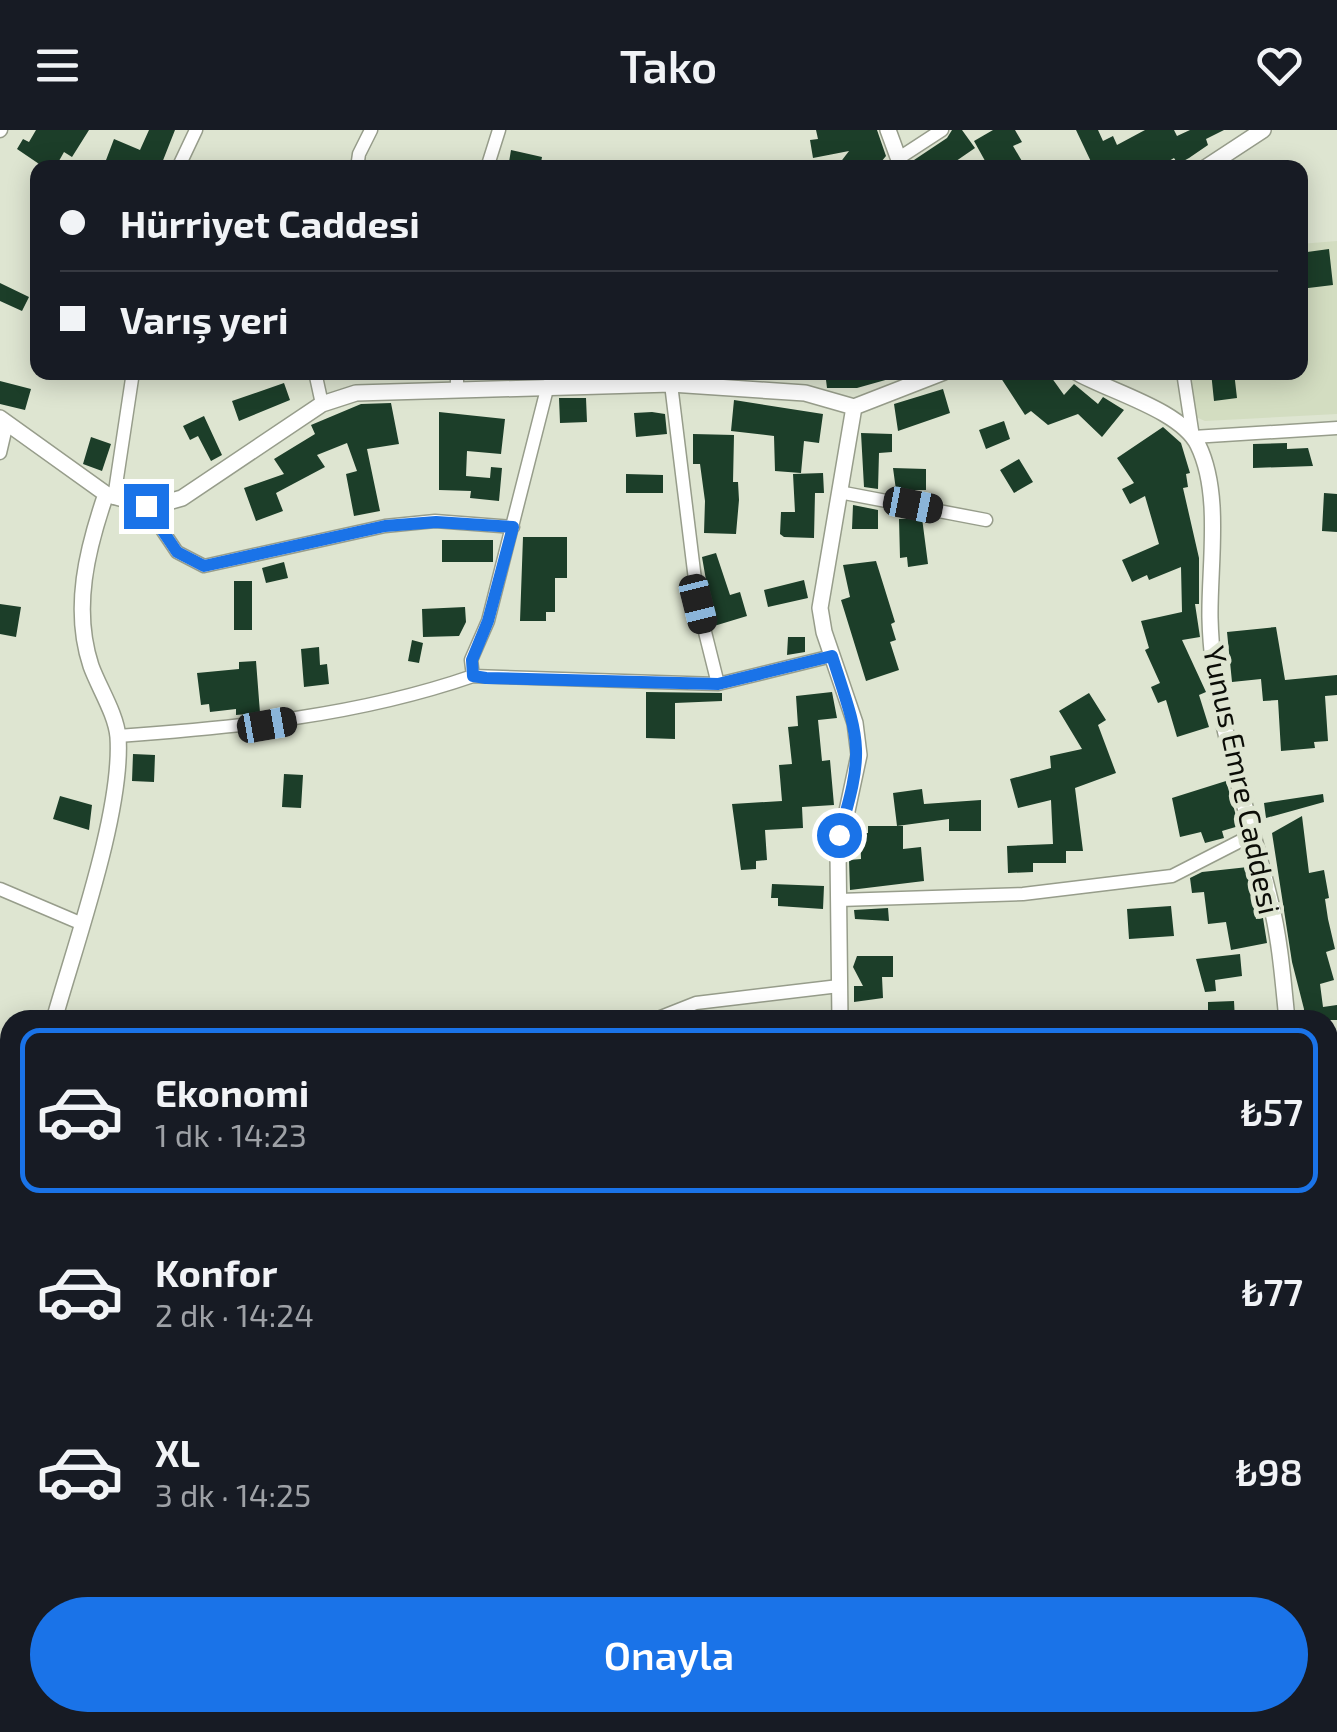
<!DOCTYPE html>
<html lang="tr">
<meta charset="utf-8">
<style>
body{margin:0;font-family:"Exo 2",sans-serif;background:#242831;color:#f1f3f6;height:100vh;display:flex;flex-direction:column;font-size:38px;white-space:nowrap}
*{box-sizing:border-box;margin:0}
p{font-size:32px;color:#9ea1a6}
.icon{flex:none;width:55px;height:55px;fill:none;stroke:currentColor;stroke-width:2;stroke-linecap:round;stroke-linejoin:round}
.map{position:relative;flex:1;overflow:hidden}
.sheet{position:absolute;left:0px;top:880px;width:1338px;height:722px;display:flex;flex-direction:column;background:#171b24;border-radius:30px 30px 0 0;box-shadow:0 5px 25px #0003}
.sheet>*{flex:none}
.banner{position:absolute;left:30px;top:30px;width:1278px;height:220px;border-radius:20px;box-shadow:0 5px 25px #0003;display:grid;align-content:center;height:220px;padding:0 30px;background:#171b24}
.end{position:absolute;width:45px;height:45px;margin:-22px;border:12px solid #1a73e8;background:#fff;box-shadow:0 0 0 5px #fff}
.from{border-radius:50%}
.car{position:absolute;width:30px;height:60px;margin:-30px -15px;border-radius:12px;box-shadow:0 0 8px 2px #0007;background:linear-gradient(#222 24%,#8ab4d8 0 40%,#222 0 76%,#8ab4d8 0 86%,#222 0)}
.banner b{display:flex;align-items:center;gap:35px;height:95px;font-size:38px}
.banner b+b{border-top:2px solid #363941}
.banner i{width:25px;height:25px;background:#f1f3f6}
ul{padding:18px 0 0;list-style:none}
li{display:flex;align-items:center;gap:30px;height:165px;margin:0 20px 15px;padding:0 10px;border:5px solid transparent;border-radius:20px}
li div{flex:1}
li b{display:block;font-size:38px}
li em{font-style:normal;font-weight:600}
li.on{border-color:#1a73e8}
li>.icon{width:90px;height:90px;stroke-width:1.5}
.action{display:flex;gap:20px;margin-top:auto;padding:20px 30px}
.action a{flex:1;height:115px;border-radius:60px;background:#1a73e8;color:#fff;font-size:40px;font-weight:600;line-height:115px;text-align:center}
header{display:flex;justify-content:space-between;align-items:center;height:130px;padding:0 30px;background:#171b24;font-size:45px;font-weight:600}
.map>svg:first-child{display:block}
.built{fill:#d3ddc1}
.building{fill:#1c3e29}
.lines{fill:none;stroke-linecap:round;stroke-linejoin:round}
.service-casing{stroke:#979d8b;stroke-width:9}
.minor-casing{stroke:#979d8b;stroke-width:15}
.tertiary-casing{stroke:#979d8b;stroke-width:18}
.secondary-casing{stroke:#979d8b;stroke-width:20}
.service{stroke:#fff;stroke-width:6}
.minor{stroke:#fff;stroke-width:12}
.tertiary{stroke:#fff;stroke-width:15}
.secondary{stroke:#fff;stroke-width:18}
.route{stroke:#1a73e8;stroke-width:12}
.labels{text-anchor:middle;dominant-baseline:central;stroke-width:10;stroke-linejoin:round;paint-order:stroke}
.street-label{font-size:30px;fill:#0b0d07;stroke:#dee5d1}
</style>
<header><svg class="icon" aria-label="menu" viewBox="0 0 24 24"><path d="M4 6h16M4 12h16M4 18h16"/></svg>Tako<svg class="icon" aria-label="heart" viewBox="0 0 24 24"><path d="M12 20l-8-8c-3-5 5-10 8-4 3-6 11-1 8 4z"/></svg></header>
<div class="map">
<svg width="1337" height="1602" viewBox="0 0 1337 1602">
<rect width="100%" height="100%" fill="#dee5d1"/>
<path class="built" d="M 1337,111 L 1337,284 L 1205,291 L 1196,287 L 1189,243 L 1300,242 L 1300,114 Z"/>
<path class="building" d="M 36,0 L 89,0 L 72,27 L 64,22 L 55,38 L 45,38 L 17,19 L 23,9 L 29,12 Z
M 149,0 L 175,0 L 160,38 L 103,38 L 114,9 L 140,20 Z
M 816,0 L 877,0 L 886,26 L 876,38 L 836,38 L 849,21 L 813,28 L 810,10 L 818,9 Z
M 952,0 L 962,0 L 975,18 L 946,38 L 918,38 L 914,30 L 947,8 Z
M 993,0 L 1015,0 L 1022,12 L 1013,16 L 1026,38 L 989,38 L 974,11 Z
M 1076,0 L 1098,0 L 1103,11 L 1113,6 L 1117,15 L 1145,0 L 1174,0 L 1177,6 L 1190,0 L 1224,0 L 1206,9 L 1208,15 L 1189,28 L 1178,34 L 1174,28 L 1157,38 L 1094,38 Z
M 511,20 L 542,27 L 540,38 L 508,38 Z
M 1329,119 L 1333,155 L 1300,159 L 1300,123 Z
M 0,153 L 29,167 L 22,181 L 0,171 Z
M 825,242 L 888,242 L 889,249 L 857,258 L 827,258 Z
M 997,242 L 1041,242 L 1044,248 L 1049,244 L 1064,265 L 1074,254 L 1098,274 L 1103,267 L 1124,280 L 1102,307 L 1078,284 L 1048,295 L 1031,281 L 1025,285 Z
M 1211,242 L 1234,242 L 1237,268 L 1214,271 Z
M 0,251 L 31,259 L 25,280 L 0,274 Z
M 284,253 L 290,270 L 239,291 L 232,271 Z
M 943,259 L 950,283 L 898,301 L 894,274 Z
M 559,268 L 586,268 L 587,292 L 560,293 Z
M 734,270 L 823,284 L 819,313 L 804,311 L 801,343 L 775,341 L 774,306 L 731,301 Z
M 391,273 L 399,314 L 367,319 L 380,381 L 354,386 L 346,344 L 357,341 L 347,313 L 317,325 L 325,337 L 276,363 L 283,381 L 256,391 L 244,358 L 284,344 L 274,329 L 315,304 L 311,295 L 361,274 Z
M 439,282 L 505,289 L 501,324 L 467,321 L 466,346 L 490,348 L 491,337 L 502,338 L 499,371 L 470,368 L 471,361 L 439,360 Z
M 652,282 L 665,284 L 667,304 L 636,307 L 634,283 Z
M 204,286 L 222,325 L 211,331 L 198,306 L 190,310 L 183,296 Z
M 1004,291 L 1010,309 L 986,319 L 979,300 Z
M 1163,297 L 1181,313 L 1190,343 L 1186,344 L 1188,357 L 1183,358 L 1199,428 L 1199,474 L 1195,474 L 1200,507 L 1182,510 L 1206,562 L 1199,565 L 1209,597 L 1177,607 L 1166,570 L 1158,573 L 1151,557 L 1160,553 L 1145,520 L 1149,518 L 1141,491 L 1182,482 L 1181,437 L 1149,450 L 1147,445 L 1132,452 L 1122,430 L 1159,414 L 1145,366 L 1130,374 L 1122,359 L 1134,353 L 1117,328 Z
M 861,303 L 892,304 L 892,322 L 879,323 L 878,359 L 864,357 Z
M 693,304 L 734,305 L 733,352 L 738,352 L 739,370 L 736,404 L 704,403 L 705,371 L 700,334 L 693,334 Z
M 91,307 L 111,314 L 102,341 L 83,334 Z
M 1287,313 L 1287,319 L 1308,318 L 1313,336 L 1253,338 L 1253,314 Z
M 1019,329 L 1033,352 L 1014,363 L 1000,340 Z
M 893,338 L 926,339 L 926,360 L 896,360 Z
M 823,343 L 824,363 L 815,363 L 814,408 L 784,407 L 780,404 L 781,382 L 795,382 L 793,344 Z
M 626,344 L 663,345 L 663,363 L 626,363 Z
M 1324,363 L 1337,364 L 1337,402 L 1322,401 Z
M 853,375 L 878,380 L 878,399 L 852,399 Z
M 922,388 L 928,434 L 908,437 L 907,427 L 900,428 L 899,389 Z
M 523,407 L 567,407 L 567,448 L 555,448 L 555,482 L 546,482 L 546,491 L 520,491 Z
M 442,410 L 493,410 L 493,432 L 442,432 Z
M 716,423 L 730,465 L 740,462 L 747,486 L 714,496 L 702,427 Z
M 876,431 L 895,492 L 891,494 L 896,510 L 890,512 L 899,540 L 866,551 L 841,470 L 850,467 L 843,435 Z
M 284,432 L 288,448 L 266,453 L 262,438 Z
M 804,450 L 808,468 L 768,477 L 764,460 Z
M 234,451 L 252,451 L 252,500 L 234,500 Z
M 0,474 L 21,477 L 16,507 L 0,504 Z
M 465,477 L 466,492 L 459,506 L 423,507 L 422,479 Z
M 1276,497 L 1285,550 L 1337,545 L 1337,565 L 1325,566 L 1328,611 L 1314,612 L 1315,618 L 1281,621 L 1278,570 L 1263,571 L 1261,549 L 1232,552 L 1227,502 Z
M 788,507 L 805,507 L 805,522 L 787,525 Z
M 412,510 L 423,513 L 419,533 L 408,531 Z
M 319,517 L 320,535 L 327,534 L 329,554 L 304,557 L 301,519 Z
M 256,531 L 260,583 L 236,585 L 236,579 L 210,582 L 209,574 L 201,575 L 197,543 L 239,539 L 239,532 Z
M 646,562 L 722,563 L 722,571 L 675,573 L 675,609 L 646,608 Z
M 832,562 L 837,588 L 818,590 L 822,631 L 830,630 L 834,675 L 802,677 L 803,698 L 765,700 L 767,730 L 756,731 L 756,739 L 741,740 L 732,674 L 782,671 L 779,635 L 792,634 L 788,597 L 798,596 L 796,566 Z
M 1089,563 L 1106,590 L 1098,595 L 1116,643 L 1075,658 L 1083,721 L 1066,721 L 1066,733 L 1033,733 L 1033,742 L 1008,743 L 1007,716 L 1053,714 L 1051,670 L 1018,678 L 1010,649 L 1051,638 L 1050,626 L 1082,619 L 1059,581 Z
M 133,624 L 155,625 L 154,652 L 132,651 Z
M 284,644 L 303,645 L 301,678 L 282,677 Z
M 1226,651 L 1239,696 L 1222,701 L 1224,708 L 1205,713 L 1201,702 L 1180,707 L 1172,668 Z
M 922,659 L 924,674 L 981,670 L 981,701 L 949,701 L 949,689 L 897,696 L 893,663 Z
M 1323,664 L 1324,672 L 1266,688 L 1264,673 Z
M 60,666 L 92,675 L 89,700 L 53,689 Z
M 1302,686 L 1309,743 L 1324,740 L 1329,768 L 1325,769 L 1328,789 L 1335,819 L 1326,822 L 1334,850 L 1320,854 L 1323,877 L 1337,875 L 1337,890 L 1303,890 L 1304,879 L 1292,832 L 1272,703 Z
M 868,696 L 903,696 L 903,719 L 921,717 L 924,751 L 850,760 L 849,730 L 861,729 L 860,703 L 868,703 Z
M 1248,737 L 1256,789 L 1263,788 L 1267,813 L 1231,820 L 1226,792 L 1208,794 L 1204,762 L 1192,763 L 1190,748 L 1202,742 Z
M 772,754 L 824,756 L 823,779 L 778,776 L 778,768 L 771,768 Z
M 1171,776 L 1174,806 L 1129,809 L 1127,779 Z
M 888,778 L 889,791 L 855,789 L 854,780 Z
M 1240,824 L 1242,846 L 1215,850 L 1216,861 L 1205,862 L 1196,829 Z
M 857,826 L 893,826 L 893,847 L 882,847 L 883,868 L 854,872 L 854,856 L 863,856 L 853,837 Z
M 1234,871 L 1235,890 L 1208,890 L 1208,872 Z"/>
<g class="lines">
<defs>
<path id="service" d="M 0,1160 L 10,1160"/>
<path id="minor" d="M 0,1 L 1,0
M 899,28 L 942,0
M 178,38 L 196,0
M 357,38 L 359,24 L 371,0
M 487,38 L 499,0
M 315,242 L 322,274
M 1183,242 L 1193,307 L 1337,298
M 671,254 L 698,474 L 718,554
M 548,255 L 488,491 L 471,530 L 473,546 L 718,554 L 832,526
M 457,258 L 457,242
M 0,323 L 7,293
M 839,362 L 986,390
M 114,368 L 133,242
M 146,376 L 177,422 L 204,436 L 385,396 L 435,391 L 513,397
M 118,606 C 240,597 357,586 473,546
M 0,759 L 80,793
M 839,770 L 1023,764 L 1172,746 L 1254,704
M 653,890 L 696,873 L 839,856
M 1328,1123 L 1337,1122
M 1328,1315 L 1337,1312
M 0,1472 L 10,1475
M 0,1561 L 10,1552
M 135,1592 L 142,1602
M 396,1592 L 399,1602
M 510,1592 L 511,1602
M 643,1592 L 644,1602"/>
<path id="tertiary" d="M 888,0 L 902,38
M 1205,38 L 1263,0
M 1076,242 C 1108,261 1181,280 1198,315 C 1222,364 1209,436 1210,488 C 1212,584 1248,678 1270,770 C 1280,809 1283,850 1287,890
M 0,288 L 106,364 L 151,377 L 182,368 L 322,274 L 356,263 L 671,254 L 805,263 L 854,277 L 944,242
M 54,890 C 75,815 123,681 118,607 C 116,584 99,558 91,536 C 72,479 87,419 106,364
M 840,890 L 838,723 L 859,625 L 855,593 L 824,502 L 820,478 L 854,277
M 0,1054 L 10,1016
M 1328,1475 L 1337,1495
M 875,1602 L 879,1592"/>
<path id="secondary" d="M 1321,1602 L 1337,1585"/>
</defs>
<use href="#service" class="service-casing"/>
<use href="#minor" class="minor-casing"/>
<use href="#tertiary" class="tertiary-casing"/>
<use href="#secondary" class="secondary-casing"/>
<use href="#service" class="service"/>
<use href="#minor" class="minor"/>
<use href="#tertiary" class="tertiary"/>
<use href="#secondary" class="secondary"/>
</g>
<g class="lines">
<path class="route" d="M 146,376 L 177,422 L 204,436 L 385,396 L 436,392 L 513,397 L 488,491 L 472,530 L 473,546 L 486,548 L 718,554 L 832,526 C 859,610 866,618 839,705"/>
</g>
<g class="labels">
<g class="street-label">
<text transform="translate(1243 650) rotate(78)">Yunus Emre Caddesi</text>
</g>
</g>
</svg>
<i class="end from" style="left:839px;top:705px"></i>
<i class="end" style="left:146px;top:376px"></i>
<i class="car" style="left:913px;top:375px;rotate:101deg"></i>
<i class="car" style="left:698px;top:474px;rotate:166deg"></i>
<i class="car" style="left:267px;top:595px;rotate:80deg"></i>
<div class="banner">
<b><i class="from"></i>Hürriyet Caddesi</b>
<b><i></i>Varış yeri</b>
</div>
<section class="sheet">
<ul>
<li class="on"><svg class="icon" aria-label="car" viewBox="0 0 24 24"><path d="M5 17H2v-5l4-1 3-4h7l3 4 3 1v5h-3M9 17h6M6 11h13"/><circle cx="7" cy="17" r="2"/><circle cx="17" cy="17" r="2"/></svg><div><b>Ekonomi</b><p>1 dk · 14:23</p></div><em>₺57</em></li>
<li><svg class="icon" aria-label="car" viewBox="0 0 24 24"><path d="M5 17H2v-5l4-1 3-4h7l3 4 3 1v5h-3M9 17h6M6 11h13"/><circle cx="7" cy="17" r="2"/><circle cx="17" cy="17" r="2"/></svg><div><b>Konfor</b><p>2 dk · 14:24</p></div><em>₺77</em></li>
<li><svg class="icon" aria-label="car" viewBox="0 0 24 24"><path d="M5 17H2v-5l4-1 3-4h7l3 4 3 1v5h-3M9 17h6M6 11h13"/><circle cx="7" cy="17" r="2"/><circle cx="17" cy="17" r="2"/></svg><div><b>XL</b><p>3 dk · 14:25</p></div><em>₺98</em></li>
</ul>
<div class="action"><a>Onayla</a></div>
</section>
</div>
